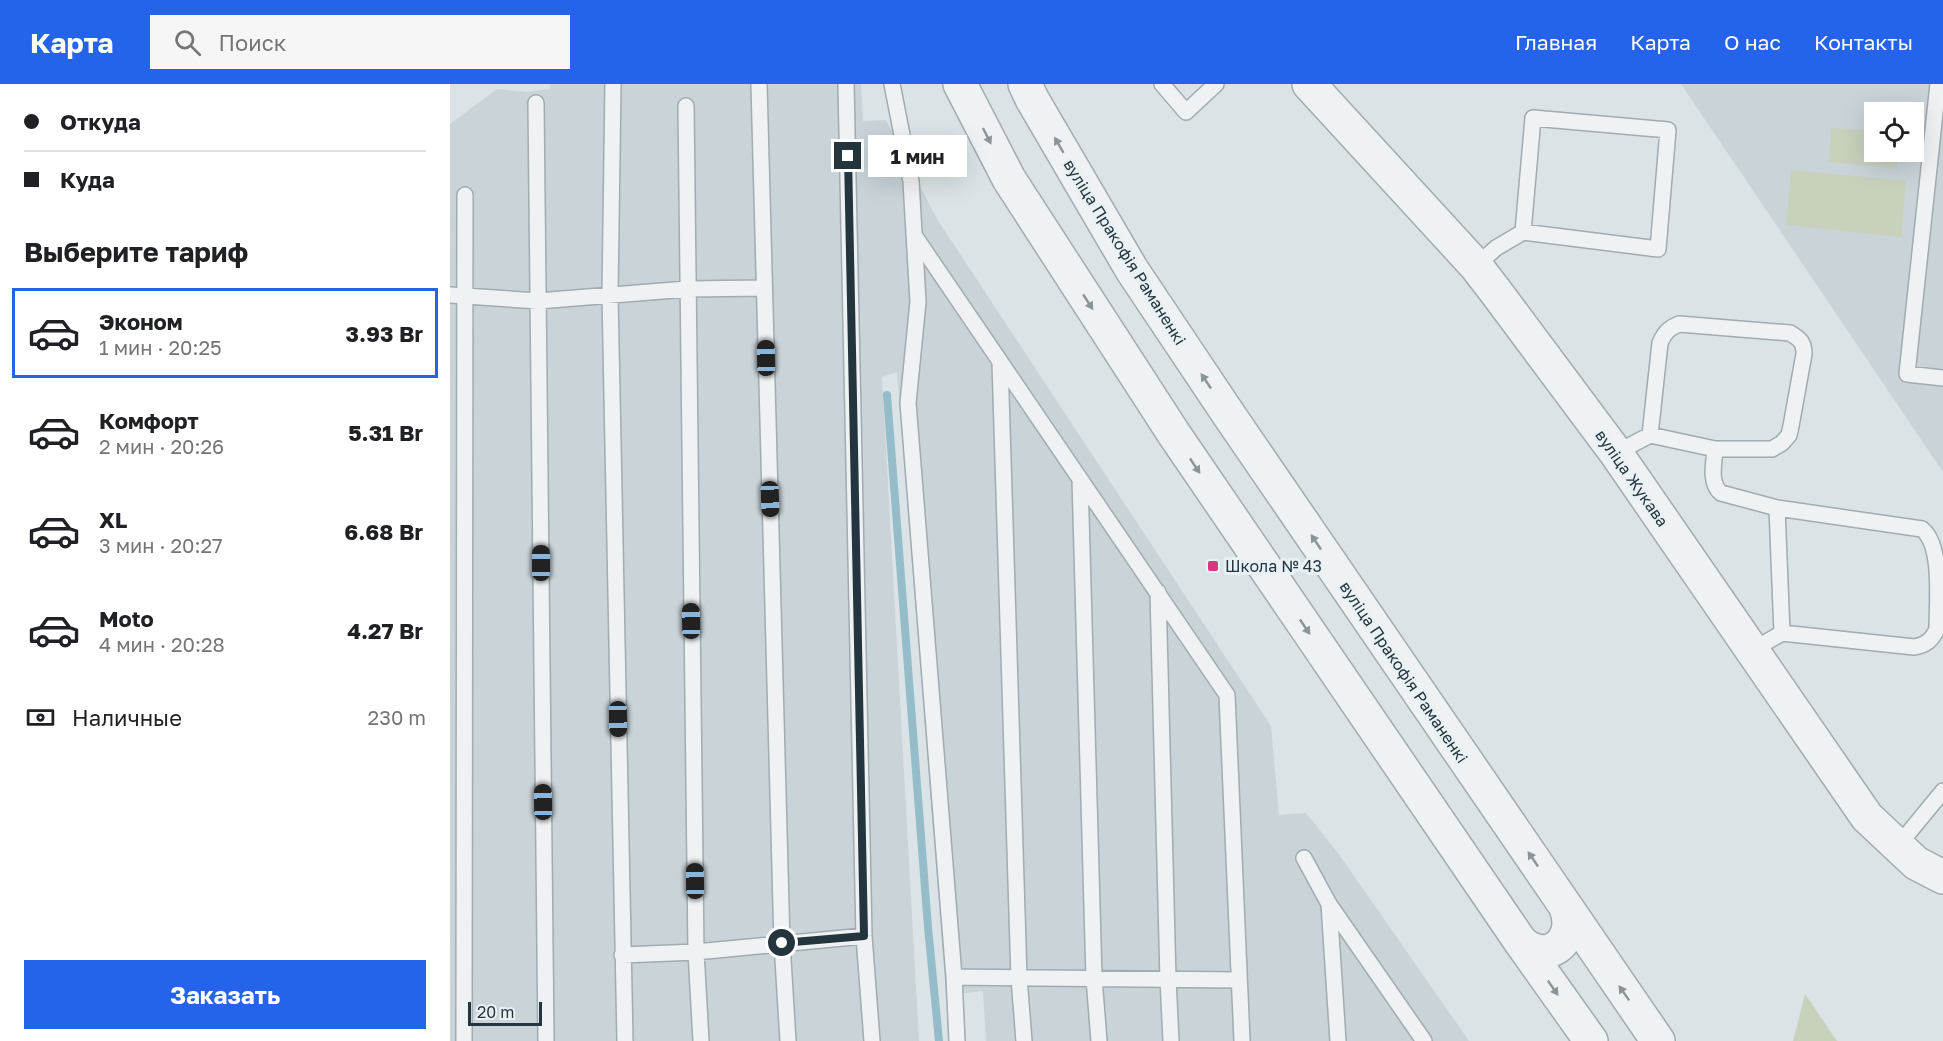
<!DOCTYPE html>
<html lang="ru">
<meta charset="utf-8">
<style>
body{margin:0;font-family:"Golos Text",sans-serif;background:#f6f6f6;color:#202124;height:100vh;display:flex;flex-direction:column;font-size:22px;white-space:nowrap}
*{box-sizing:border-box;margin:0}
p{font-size:20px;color:#757577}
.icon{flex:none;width:33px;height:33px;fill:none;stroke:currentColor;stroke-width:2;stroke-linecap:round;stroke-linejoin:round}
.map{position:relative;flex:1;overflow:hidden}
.side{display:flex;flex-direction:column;background:#fff;width:450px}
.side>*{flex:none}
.hud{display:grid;align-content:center;height:132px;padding:0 24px;background:#fff}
.controls{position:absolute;left:1414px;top:18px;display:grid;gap:12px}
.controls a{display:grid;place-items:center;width:60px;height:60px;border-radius:0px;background:#fff;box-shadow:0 6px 24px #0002;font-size:30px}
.scale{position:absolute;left:18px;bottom:15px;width:74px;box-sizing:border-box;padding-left:6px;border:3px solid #25353d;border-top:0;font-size:16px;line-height:21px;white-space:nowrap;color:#25353d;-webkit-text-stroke:4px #eaf1f4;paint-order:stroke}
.end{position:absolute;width:27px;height:27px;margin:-14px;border:8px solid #25353d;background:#fff;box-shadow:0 0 0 3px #fff}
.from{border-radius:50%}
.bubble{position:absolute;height:42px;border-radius:0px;background:#fff;box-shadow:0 6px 24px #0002;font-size:20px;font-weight:700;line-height:42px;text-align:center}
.car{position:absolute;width:18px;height:36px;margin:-18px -9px;border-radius:8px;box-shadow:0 0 4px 2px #0007;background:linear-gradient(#222 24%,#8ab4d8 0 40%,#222 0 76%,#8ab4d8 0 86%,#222 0)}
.hud b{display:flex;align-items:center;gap:21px;height:57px;font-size:22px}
.hud b+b{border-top:2px solid #e0e0e0}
.hud i{width:15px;height:15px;background:#202124}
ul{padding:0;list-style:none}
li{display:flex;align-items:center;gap:18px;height:90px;margin:0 12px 9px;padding:0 12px;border:3px solid transparent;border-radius:0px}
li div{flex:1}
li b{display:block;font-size:22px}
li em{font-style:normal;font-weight:700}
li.current{border-color:#2563eb}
li>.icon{width:54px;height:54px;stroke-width:1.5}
h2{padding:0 24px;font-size:27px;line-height:72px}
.pay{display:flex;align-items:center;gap:15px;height:66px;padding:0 24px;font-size:22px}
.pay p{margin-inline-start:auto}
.primary-button{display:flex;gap:12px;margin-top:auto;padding:12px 24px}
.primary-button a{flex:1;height:69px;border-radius:0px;background:#2563eb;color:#fff;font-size:24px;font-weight:700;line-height:69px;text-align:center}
header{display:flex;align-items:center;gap:36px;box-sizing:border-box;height:84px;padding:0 30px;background:#2563eb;color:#fff}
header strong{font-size:28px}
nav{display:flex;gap:33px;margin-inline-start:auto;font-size:21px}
.search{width:420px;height:54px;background:#f6f6f6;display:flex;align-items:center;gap:15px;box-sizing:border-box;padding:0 21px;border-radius:0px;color:#757577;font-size:22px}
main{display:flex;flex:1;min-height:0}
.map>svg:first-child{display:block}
.built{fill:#c9d3d8;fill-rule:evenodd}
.green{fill:#c7d1bc}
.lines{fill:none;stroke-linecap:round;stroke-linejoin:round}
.stream{stroke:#94bdc9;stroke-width:8}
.service-casing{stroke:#a1abb0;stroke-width:18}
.tertiary-casing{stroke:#a1abb0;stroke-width:36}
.service{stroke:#eef2f5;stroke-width:15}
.tertiary{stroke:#eef2f5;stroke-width:33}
.oneway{fill:#8a9499}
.route{stroke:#25353d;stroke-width:8}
.poi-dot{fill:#d3397c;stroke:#eaf1f4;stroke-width:2}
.labels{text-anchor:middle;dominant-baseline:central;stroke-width:6;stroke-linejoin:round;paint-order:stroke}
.street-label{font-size:16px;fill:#25353d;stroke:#eaf1f4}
.poi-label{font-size:16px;fill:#25353d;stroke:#eaf1f4;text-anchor:start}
</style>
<header>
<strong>Карта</strong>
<div class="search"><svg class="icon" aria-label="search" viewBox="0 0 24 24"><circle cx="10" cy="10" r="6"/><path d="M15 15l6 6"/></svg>Поиск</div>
<nav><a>Главная</a><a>Карта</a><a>О нас</a><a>Контакты</a></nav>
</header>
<main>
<section class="side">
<div class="hud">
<b><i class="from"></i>Откуда</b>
<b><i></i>Куда</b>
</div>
<h2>Выберите тариф</h2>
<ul>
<li class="current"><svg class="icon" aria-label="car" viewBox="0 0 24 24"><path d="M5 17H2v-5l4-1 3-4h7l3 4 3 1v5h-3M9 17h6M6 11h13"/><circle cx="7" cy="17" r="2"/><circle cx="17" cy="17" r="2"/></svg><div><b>Эконом</b><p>1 мин · 20:25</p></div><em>3.93 Br</em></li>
<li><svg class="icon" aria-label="car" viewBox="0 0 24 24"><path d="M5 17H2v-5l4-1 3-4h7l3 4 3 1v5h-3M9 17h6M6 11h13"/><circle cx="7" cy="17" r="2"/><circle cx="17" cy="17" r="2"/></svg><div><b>Комфорт</b><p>2 мин · 20:26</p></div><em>5.31 Br</em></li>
<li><svg class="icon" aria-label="car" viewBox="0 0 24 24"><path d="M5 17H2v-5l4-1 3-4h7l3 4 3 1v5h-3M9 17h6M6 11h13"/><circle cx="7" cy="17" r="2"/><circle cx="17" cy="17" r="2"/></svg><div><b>XL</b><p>3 мин · 20:27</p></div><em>6.68 Br</em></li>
<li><svg class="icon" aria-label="car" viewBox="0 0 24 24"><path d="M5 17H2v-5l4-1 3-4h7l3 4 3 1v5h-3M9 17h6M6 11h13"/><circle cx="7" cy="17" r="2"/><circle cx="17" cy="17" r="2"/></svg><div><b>Moto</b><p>4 мин · 20:28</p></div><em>4.27 Br</em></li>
</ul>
<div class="pay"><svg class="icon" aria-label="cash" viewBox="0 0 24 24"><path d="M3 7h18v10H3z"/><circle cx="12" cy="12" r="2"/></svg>Наличные<p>230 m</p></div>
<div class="primary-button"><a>Заказать</a></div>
</section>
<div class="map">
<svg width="1493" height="957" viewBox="0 0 1493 957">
<rect width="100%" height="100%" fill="#dbe3e6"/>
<path class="built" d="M 100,0 L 411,0 L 413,37 L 436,36 L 487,135 L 821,642 L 829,731 L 856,729 L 888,769 L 1019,957 L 536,957 L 533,907 L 496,911 L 447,288 L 432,293 L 469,957 L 0,957 L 0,40 L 47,5 L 76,8 L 100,5 Z
M 1231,0 L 1493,0 L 1493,388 ZM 1425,28 L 1464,28 L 1464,68 L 1425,68 Z"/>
<path class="green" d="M 1381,44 L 1425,47 L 1425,68 L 1448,68 L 1447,84 L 1379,78 Z
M 1341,86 L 1456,97 L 1451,153 L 1336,141 Z
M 1355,910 L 1387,957 L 1343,957 Z"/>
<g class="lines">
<path class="stream" d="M 437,311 L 478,843 L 489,957"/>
<defs>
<path id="service" d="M 163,0 L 160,211 L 175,957
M 309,0 L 332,859 L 338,957
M 396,0 L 414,852 L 422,957
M 442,0 L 461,97 L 468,218 L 458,319 L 504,893 L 788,896
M 712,0 L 736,28 L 766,0
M 1493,1 L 1488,0 L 1457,290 L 1493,294
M 86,19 L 96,957
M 236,22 L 246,868 L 251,957
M 464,151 L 777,611 L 792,957
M 1026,182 L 1046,164 L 1073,148 L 1208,165 L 1218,46 L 1083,34 L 1073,148
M 0,211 L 88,217 L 237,205 L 314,204
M 550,278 L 569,894 L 574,957
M 1265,365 C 1264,380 1259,399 1271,409 L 1327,424
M 1166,369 L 1200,351 L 1265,365 L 1322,365 L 1332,359 L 1339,351 L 1341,342 L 1354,270 C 1354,258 1350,255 1340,249 L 1229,240 C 1219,244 1214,249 1210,259 L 1200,351
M 630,395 L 644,894 L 649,957
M 708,508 L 718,895 L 721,957
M 1301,567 L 1332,549 L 1464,563 C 1476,561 1482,556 1487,545 C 1487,517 1493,462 1472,445 L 1327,424 L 1332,549
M 1447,763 L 1493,707
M 854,774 L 879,820 L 974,957
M 879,820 L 888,957
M 172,871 L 246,868 L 414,852
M 504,893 L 507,957
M 14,957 L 15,111"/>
<path id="tertiary" d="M 510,0 L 559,95 L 724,350 L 1070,857 L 1141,957
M 575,0 L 582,15 L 682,186 L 779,331 L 1208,957
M 859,0 L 1026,182 L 1046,208 L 1166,369 L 1417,733 L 1466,779 L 1493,793
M 1070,857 C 1096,883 1129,857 1116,824"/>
</defs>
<use href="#service" class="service-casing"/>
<use href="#tertiary" class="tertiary-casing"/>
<use href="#service" class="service"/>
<use href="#tertiary" class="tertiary"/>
</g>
<defs><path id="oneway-solid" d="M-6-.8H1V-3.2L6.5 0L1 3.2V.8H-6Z" transform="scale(1.5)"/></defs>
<g class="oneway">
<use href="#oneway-solid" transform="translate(537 52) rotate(63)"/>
<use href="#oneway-solid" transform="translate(609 61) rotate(-120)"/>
<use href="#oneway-solid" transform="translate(638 218) rotate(57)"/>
<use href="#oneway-solid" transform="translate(756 297) rotate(-124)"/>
<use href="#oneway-solid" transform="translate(745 382) rotate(56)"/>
<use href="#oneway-solid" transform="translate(866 458) rotate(-124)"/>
<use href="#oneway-solid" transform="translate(855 543) rotate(56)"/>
<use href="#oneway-solid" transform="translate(1083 775) rotate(-124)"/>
<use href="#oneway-solid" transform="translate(1103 904) rotate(55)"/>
<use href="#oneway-solid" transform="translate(1174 909) rotate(-125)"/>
</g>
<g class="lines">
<path class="route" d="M 332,859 L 414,852 L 398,72"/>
</g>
<rect class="poi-dot" x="757" y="476" width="12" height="12" rx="3"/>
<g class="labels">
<g class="street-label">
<text transform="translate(675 168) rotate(58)">вуліца Пракофія Раманенкі</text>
<text transform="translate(1182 394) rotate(55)">вуліца Жукава</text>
<text transform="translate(954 588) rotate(56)">вуліца Пракофія Раманенкі</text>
</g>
<g class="poi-label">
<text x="775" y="482">Школа № 43</text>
</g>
</g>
</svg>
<div class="controls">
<a><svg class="icon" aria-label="locate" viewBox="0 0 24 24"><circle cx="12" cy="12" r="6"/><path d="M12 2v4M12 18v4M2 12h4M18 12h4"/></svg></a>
</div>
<div class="scale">20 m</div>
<i class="end from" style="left:332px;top:859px"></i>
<i class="end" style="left:398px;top:72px"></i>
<div class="bubble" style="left:418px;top:51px;width:99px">1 мин</div>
<i class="car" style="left:316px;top:274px;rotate:359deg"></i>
<i class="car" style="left:320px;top:415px;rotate:178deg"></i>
<i class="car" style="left:91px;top:479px;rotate:0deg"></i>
<i class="car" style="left:241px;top:537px;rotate:359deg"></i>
<i class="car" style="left:168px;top:635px;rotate:179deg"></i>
<i class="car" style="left:93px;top:718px;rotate:359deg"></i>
<i class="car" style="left:245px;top:797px;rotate:359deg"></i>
</div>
</main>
